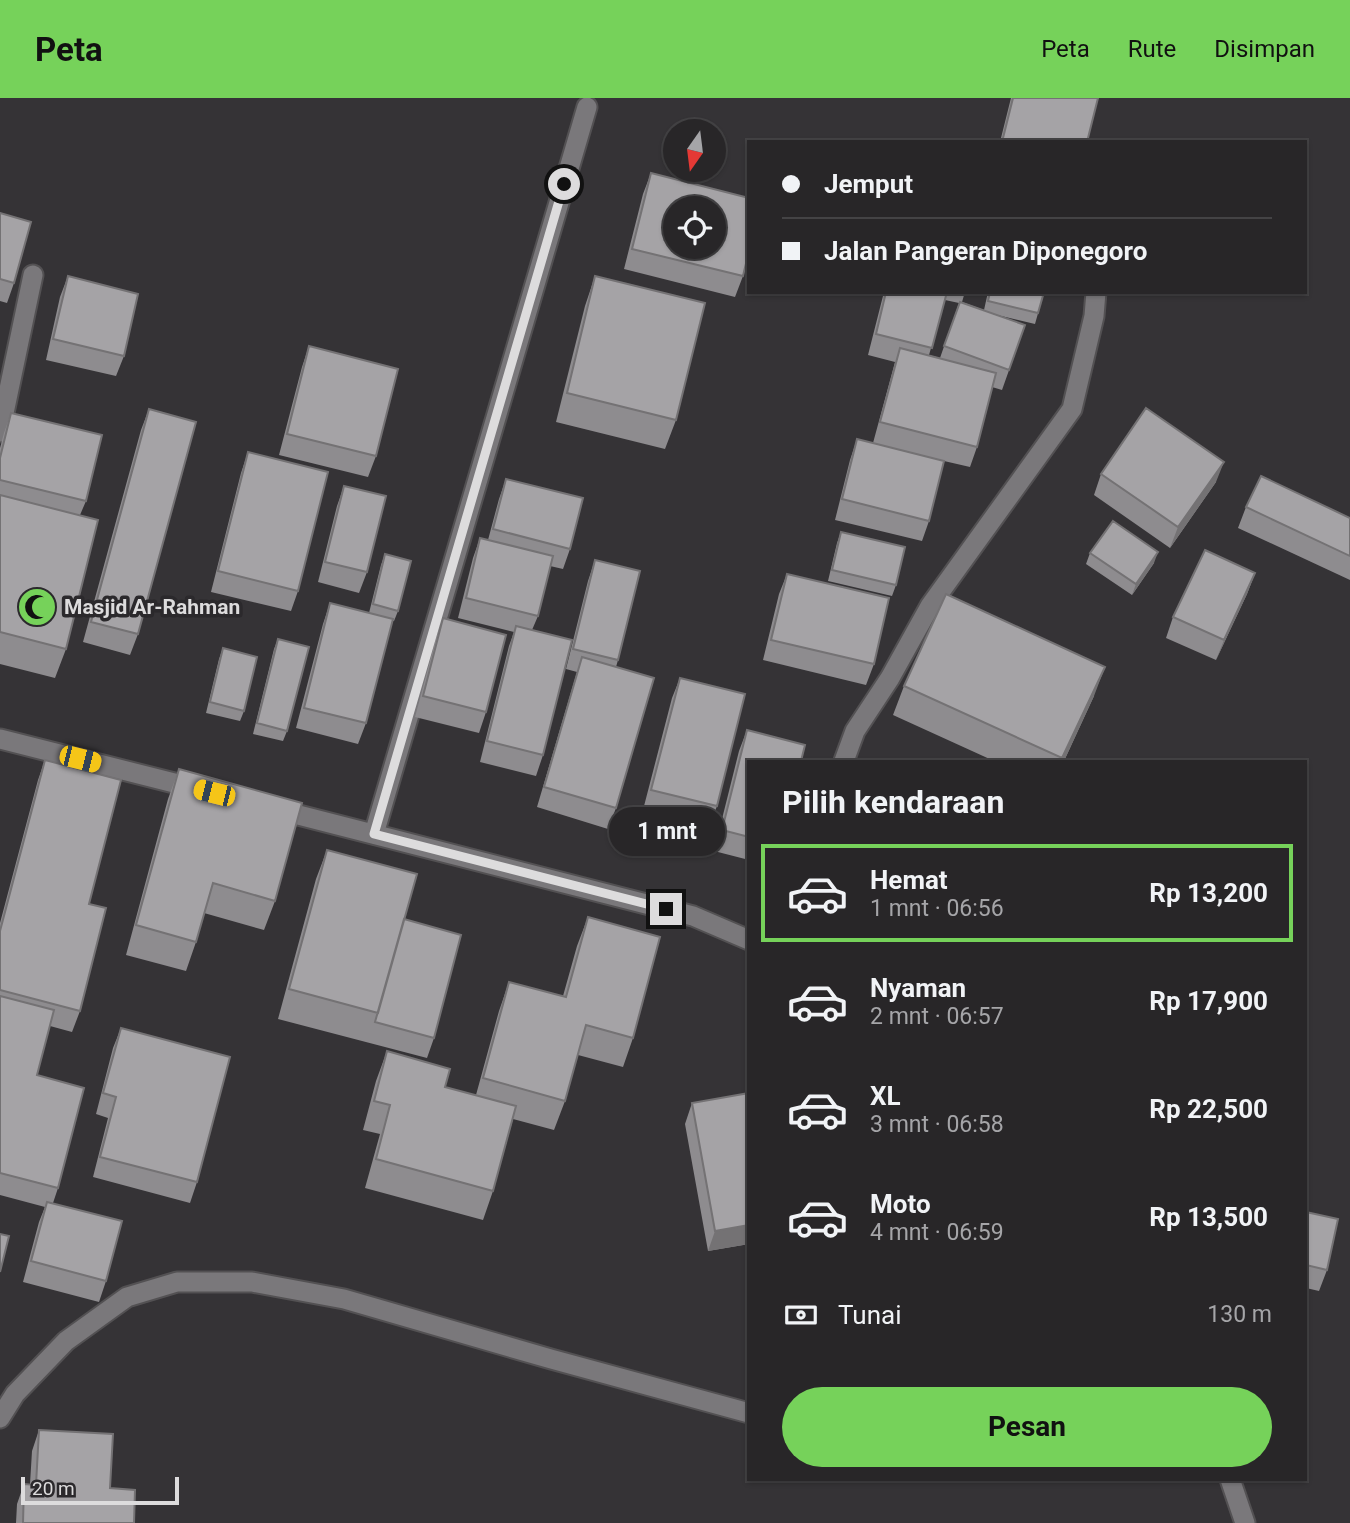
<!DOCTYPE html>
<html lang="id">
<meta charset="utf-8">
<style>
body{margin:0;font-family:Roboto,sans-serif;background:#302e30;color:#f1f3f6;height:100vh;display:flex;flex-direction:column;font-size:26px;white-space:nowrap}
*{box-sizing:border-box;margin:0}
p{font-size:23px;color:#a5a5a8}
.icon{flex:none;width:38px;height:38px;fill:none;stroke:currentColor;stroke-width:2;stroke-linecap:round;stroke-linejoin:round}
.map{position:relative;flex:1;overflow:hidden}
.sheet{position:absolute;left:747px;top:662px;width:560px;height:721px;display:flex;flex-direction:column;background:#282628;border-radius:0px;box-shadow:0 2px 5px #0004,0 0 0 2px #444345}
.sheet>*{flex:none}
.top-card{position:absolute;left:747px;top:42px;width:560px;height:154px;border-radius:0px;box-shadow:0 2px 5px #0004,0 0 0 2px #444345;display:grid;align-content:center;height:154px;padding:0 35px;background:#282628}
.needle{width:46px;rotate:194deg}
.controls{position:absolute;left:663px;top:21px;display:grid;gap:14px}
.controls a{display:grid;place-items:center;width:63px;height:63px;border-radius:50%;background:#282628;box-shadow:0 2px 5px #0004,0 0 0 2px #444345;font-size:35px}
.scale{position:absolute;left:21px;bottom:18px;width:158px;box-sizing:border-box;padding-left:7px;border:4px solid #dddcdd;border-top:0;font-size:19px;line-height:24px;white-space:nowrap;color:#dddcdd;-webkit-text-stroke:5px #2b292c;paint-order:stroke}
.end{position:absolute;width:32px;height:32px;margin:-16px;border:9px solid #dddcdd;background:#111;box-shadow:0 0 0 4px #111}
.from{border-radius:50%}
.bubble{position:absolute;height:49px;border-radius:24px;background:#282628;box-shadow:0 2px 5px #0004,0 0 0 2px #444345;font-size:23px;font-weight:700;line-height:49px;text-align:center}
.car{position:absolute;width:21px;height:42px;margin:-21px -10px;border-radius:9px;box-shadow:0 0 5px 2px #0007;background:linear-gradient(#f5c518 24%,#345 0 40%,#f5c518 0 76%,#345 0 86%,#f5c518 0)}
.top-card b{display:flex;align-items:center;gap:24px;height:66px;font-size:26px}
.top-card b+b{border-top:2px solid #444345}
.top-card i{width:18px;height:18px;background:#f1f3f6}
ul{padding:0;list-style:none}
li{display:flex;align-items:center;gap:21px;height:98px;margin:0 14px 10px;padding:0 21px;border:4px solid transparent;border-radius:0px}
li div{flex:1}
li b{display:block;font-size:26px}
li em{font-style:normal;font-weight:700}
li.active{border-color:#76d25a}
li>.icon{width:63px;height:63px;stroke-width:1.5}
h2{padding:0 35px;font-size:32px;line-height:84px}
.pay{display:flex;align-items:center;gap:18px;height:77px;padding:0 35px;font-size:26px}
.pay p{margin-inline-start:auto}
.primary-button{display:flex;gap:14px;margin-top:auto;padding:14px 35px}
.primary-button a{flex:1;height:80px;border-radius:42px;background:#76d25a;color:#111;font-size:28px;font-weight:700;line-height:80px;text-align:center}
header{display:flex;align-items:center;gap:42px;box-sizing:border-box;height:98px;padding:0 35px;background:#76d25a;color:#111}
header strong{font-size:33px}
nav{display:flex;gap:38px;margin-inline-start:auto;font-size:24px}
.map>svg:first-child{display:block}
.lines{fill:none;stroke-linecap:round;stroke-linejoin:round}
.minor-casing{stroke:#535153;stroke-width:23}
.tertiary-casing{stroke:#535153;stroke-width:23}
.minor{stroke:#7a787b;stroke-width:19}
.tertiary{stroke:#7a787b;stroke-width:19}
.wall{fill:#8e8c8f;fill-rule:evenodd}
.shaded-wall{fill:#747274}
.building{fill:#a5a3a6;stroke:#747274;stroke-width:2;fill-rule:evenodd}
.route{stroke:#dddcdd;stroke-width:9}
.labels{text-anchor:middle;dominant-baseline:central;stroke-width:7;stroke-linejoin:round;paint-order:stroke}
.poi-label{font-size:21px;font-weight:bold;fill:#dddcdd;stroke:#2b292c;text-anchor:start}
</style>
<header>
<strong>Peta</strong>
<nav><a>Peta</a><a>Rute</a><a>Disimpan</a></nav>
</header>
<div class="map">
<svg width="1350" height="1425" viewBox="0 0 1350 1425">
<rect width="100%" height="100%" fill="#353336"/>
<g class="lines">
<defs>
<path id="minor" d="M 0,334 L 33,177
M 844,663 L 855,633 L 890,580 L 930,508 L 1072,311 L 1094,218 L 1096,194
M 374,736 L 587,9
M 0,1320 L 15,1296 L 66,1243 L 127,1199 L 177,1184 L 252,1184 L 344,1201 L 551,1261 L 749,1315"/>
<path id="tertiary" d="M 0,641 L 198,691
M 275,711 L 693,818 L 749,842
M 1230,1381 L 1245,1425"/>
</defs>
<use href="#minor" class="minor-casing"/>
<use href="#tertiary" class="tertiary-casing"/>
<use href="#minor" class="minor"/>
<use href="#tertiary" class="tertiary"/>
</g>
<path class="wall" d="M 1011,0 L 1098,0 L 1087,44 L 1000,44 Z
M 651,75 L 743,178 L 735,199 L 624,171 L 643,96 Z
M 0,115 L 14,185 L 7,205 L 0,203 Z
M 68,178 L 124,258 L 116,278 L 46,262 L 60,199 Z
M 595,178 L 676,322 L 665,351 L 556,324 L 585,208 Z
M 884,194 L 965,194 L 962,204 L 984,212 L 988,194 L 1044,194 L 1035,226 L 993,216 L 1025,227 L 1002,292 L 992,289 L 977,349 L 970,369 L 944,363 L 929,423 L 922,443 L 835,422 L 850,362 L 857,341 L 873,345 L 895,264 L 868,257 ZM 945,202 L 959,205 L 940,260 L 929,257 Z
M 309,248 L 376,358 L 368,379 L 279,357 L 302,269 Z
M 149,311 L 138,536 L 130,557 L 83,544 L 141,332 Z
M 11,315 L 86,403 L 80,417 L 66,551 L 55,580 L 0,566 L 0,350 L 4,335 Z
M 248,354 L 298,493 L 291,513 L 211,494 L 241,375 Z
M 1101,376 L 1216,384 L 1170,450 L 1094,397 Z
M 506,381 L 570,451 L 563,471 L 550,468 L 538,518 L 532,532 L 543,657 L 536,678 L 480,664 L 509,548 L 514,534 L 458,520 L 473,460 L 480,440 L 488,442 L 499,401 Z
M 344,388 L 367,474 L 359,495 L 318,484 L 337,408 Z
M 1246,409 L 1350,420 L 1350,482 L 1238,430 Z
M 841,434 L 896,487 L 892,498 L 828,483 L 837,445 Z
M 1090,455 L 1154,465 L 1132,497 L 1086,466 Z
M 385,456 L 398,513 L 394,523 L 392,523 L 366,625 L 358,646 L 296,630 L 323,526 L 330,505 L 369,515 L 381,467 Z
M 595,462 L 618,562 L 616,569 L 616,710 L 608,731 L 537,709 L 577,574 L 566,571 L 588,483 Z
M 1255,475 L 1247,496 L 1216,562 L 1166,540 L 1173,519 Z
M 787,476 L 874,566 L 866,587 L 763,562 L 779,496 Z
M 443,520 L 486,614 L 479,635 L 415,619 L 436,541 Z
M 278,541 L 287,633 L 283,643 L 253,636 L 274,551 Z
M 223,550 L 244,613 L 240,623 L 206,615 L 219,561 Z
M 680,580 L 717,708 L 709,729 L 643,712 L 672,600 Z
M 904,588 L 1094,598 L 1064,663 L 994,663 L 893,617 Z
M 747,632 L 749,663 L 749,762 L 714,753 L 739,653 Z
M 45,662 L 89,806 L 80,913 L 72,934 L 50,928 L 37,977 L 58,1090 L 53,1105 L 106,1183 L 99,1204 L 23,1184 L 39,1124 L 45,1109 L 0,1097 L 0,825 L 38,682 Z
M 179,671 L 275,803 L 264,832 L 204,815 L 196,844 L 186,873 L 126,857 L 168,701 Z
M 327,752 L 404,821 L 434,940 L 427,960 L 278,921 L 316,781 Z
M 588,819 L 633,940 L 623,969 L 578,957 L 565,1003 L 554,1032 L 513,1021 L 493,1093 L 483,1122 L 365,1090 L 380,1036 L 363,1032 L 376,983 L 387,953 L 445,989 L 476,997 L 499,913 L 509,884 L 563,898 L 577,848 Z
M 121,930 L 197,1084 L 190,1105 L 93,1079 L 108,1020 L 96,1016 L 113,950 Z
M 749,995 L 749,1146 L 708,1153 L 685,1026 L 692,1005 Z
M 1306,1114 L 1327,1172 L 1319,1193 L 1306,1190 Z
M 39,1332 L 110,1390 L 134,1425 L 16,1425 L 17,1406 L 24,1386 L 30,1386 L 32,1353 Z"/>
<path class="shaded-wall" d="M 1224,364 L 1216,384 L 1170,450 L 1178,429 Z
M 1158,454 L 1154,465 L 1132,497 L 1136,486 Z
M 1255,475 L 1247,496 L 1216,562 L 1224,542 Z
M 1105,569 L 1094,598 L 1064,663 L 1061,663 Z
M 749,1127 L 749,1146 L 708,1153 L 715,1133 Z"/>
<path class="building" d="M 1013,0 L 1098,0 L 1087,44 L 1002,44 Z
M 651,75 L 749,100 L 749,153 L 743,178 L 632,151 ZM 676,110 L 714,110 L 714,149 L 676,149 Z
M 0,115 L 31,124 L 14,185 L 0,181 Z
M 68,178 L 138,196 L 124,258 L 53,241 Z
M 595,178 L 705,205 L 676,322 L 567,295 Z
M 886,194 L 947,194 L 932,250 L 876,236 Z
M 990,194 L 1044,194 L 1038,215 L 988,203 Z
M 960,204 L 1025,227 L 1009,272 L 944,248 Z
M 309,248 L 398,271 L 376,358 L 287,336 Z
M 900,250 L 996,275 L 977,349 L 880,324 Z
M 1146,310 L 1224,364 L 1178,429 L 1101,376 Z
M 149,311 L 196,324 L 138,536 L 91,524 Z
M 11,315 L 102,337 L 86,403 L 0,382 L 0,360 Z
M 857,341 L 944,363 L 929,423 L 842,401 Z
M 248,354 L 328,374 L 298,493 L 218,473 Z
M 1261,378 L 1350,420 L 1350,458 L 1246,409 Z
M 506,381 L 583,400 L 570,451 L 493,431 Z
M 344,388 L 386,398 L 367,474 L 325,464 Z
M 0,397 L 98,422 L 66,551 L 0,534 Z
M 1113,423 L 1158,454 L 1136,486 L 1090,455 Z
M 841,434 L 905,449 L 896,487 L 832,472 Z
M 480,440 L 553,458 L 538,518 L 466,500 Z
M 1205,452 L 1255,475 L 1224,542 L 1173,519 Z
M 385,456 L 411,463 L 398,513 L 373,506 Z
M 595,462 L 640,473 L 618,562 L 573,551 Z
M 787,476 L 889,500 L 874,566 L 771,542 Z
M 946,496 L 1105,569 L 1062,660 L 904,588 Z
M 330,505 L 393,521 L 366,625 L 304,610 Z
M 443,520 L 506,537 L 486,614 L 423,598 Z
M 516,528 L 572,542 L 543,657 L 487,643 Z
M 278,541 L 309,549 L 287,633 L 257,625 Z
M 223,550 L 257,559 L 244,613 L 210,604 Z
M 582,559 L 654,580 L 616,710 L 544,689 Z
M 680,580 L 745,596 L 717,708 L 651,692 Z
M 747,632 L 805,647 L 801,663 L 749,663 L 749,739 L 722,732 Z
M 45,662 L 121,682 L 89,806 L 106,810 L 80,913 L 0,892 L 0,833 Z
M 179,671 L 302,705 L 275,803 L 213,785 L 196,844 L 136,827 Z
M 327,752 L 417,776 L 378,915 L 289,891 Z
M 588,819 L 660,839 L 633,940 L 586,927 L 565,1003 L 483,980 L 509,884 L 566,899 Z
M 404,821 L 461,837 L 434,940 L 375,924 Z
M 0,898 L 54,912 L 37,977 L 84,990 L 58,1090 L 0,1075 Z
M 121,930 L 230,959 L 197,1084 L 100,1059 L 116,999 L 103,995 Z
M 387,953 L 450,971 L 445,989 L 516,1008 L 493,1093 L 376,1061 L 390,1007 L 374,1003 Z
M 749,995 L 749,1127 L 715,1133 L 692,1005 Z
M 47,1104 L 122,1123 L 106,1183 L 31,1163 Z
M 1306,1114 L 1338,1121 L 1327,1172 L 1306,1167 Z
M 0,1136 L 9,1138 L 0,1174 Z
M 39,1332 L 113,1336 L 110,1390 L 135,1392 L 134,1425 L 23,1425 L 24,1386 L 36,1387 Z"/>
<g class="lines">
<path class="route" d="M 564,86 L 374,736 L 666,811"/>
</g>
<defs>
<symbol id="mosque-disc" viewBox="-11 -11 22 22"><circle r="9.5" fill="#76d25a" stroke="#2b292c"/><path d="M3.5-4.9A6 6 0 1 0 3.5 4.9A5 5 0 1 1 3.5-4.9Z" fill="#111"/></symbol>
</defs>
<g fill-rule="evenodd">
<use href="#mosque-disc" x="15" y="487" width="44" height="44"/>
</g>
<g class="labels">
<g class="poi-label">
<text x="64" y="509">Masjid Ar-Rahman</text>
</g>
</g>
</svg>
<div class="controls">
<a><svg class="needle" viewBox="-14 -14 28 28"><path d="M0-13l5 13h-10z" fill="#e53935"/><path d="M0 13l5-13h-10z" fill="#a5a5a8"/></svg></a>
<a><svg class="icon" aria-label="locate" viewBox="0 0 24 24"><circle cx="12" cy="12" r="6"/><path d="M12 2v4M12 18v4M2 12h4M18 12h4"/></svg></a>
</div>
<div class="scale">20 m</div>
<i class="end from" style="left:564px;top:86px"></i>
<i class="end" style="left:666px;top:811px"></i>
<div class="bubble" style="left:609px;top:709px;width:116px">1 mnt</div>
<i class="car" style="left:80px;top:661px;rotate:104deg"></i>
<i class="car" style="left:214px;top:695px;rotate:284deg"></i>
<div class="top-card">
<b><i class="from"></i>Jemput</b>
<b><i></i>Jalan Pangeran Diponegoro</b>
</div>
<section class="sheet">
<h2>Pilih kendaraan</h2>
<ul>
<li class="active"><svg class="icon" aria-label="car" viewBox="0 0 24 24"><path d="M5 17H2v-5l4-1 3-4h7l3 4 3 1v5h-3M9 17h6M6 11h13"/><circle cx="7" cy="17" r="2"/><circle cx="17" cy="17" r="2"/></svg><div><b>Hemat</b><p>1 mnt · 06:56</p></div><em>Rp 13,200</em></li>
<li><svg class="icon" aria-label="car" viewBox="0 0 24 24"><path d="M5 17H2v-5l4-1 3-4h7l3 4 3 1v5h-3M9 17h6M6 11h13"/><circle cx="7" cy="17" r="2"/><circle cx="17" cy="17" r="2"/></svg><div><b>Nyaman</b><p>2 mnt · 06:57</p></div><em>Rp 17,900</em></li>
<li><svg class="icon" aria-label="car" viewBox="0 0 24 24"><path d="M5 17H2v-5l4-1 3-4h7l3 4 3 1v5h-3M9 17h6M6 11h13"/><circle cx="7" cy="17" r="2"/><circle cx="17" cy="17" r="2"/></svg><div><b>XL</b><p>3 mnt · 06:58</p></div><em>Rp 22,500</em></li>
<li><svg class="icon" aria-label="car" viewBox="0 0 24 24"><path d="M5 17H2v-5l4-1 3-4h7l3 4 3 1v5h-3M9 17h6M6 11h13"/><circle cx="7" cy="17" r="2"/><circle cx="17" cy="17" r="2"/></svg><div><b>Moto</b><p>4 mnt · 06:59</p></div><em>Rp 13,500</em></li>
</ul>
<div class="pay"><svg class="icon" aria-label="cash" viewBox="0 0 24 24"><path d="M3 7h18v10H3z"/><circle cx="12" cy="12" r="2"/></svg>Tunai<p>130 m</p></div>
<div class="primary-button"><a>Pesan</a></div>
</section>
</div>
